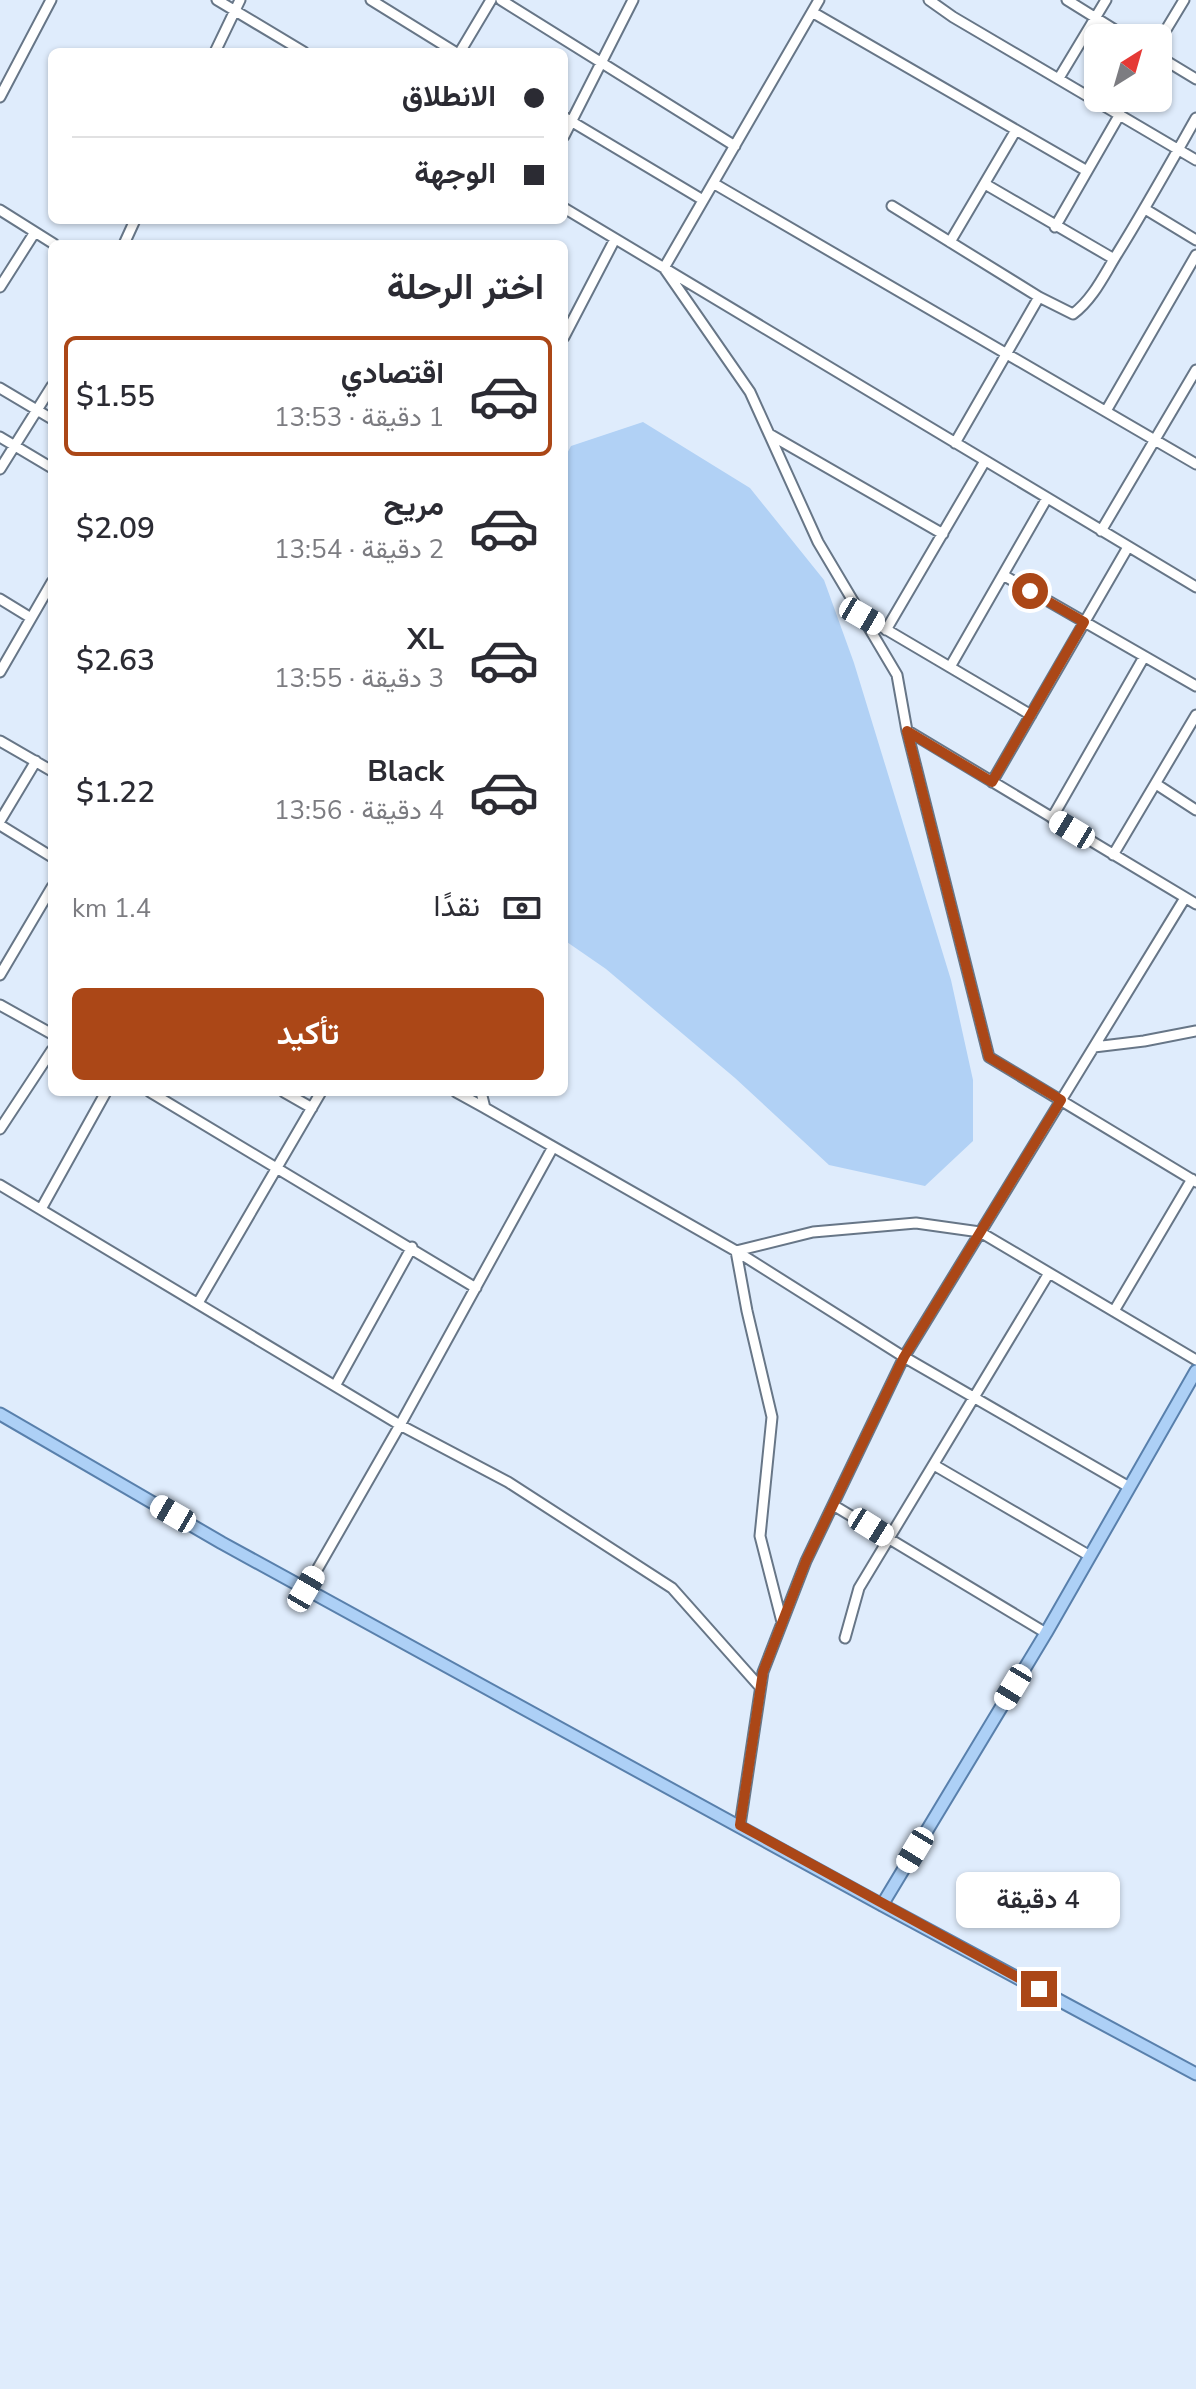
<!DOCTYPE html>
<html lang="ar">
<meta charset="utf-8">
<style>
body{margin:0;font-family:"Nunito Sans",Vazirmatn,sans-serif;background:#f7f7f7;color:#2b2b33;direction:rtl;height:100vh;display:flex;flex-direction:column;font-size:30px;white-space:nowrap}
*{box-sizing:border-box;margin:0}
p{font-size:26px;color:#7c7c81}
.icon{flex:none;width:44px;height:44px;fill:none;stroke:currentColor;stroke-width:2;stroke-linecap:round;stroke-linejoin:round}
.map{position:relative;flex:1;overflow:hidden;direction:ltr}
.sheet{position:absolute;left:48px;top:240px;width:520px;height:856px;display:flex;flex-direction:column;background:#fff;border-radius:12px;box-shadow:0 2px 6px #0004;direction:rtl}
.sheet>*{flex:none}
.hud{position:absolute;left:48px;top:48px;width:520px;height:176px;border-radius:12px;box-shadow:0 2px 6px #0004;direction:rtl;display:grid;align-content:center;height:176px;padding:0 24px;background:#fff}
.needle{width:52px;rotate:37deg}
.buttons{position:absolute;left:1084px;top:24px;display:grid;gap:16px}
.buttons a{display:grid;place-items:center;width:88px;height:88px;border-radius:12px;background:#fff;box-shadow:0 2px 6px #0004;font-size:40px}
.end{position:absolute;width:36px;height:36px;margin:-18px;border:10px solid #ab4717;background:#fff;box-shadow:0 0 0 4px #fff}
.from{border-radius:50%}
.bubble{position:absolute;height:56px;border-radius:12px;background:#fff;box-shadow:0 2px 6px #0004;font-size:26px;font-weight:600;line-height:56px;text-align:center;direction:rtl}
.car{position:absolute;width:24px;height:48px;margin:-24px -12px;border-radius:10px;box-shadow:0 0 6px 2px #0007;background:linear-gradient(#fff 24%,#345 0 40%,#fff 0 76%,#345 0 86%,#fff 0)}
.hud b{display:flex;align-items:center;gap:28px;height:76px;font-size:30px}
.hud b+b{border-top:2px solid #e1e1e2}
.hud i{width:20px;height:20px;background:#2b2b33}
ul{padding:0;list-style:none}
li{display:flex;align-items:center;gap:24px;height:120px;margin:0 16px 12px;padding:0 8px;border:4px solid transparent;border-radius:12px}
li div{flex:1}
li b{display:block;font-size:30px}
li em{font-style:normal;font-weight:600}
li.on{border-color:#ab4717}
li>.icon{width:72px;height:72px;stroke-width:1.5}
h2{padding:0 24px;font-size:36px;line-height:96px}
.pay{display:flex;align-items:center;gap:20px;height:88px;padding:0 24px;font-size:30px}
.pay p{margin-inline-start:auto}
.action{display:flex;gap:16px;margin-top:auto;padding:16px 24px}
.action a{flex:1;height:92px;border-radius:12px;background:#ab4717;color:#fff;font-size:32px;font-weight:600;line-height:92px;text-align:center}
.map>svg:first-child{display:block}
.green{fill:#b1d1f5}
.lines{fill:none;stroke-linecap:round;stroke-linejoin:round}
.minor-casing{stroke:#677687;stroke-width:13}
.major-casing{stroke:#5980ac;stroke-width:15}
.minor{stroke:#fff;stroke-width:9}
.major{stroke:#add0f6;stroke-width:11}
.route{stroke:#ab4717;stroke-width:10}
</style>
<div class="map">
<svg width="1196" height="2389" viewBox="0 0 1196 2389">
<rect width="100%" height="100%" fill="#dfecfc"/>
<path class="green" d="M 643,422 L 750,488 L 824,580 L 854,663 L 951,980 L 973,1080 L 973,1141 L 925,1186 L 829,1165 L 735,1078 L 606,969 L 564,940 L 564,459 L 571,446 Z"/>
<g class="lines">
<defs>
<path id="minor" d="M 217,0 L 304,52
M 371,0 L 455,52
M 501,0 L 735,146
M 819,0 L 664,268 L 750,392 L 818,542 L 897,675 L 907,731 L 989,1057 L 1196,1182
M 929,0 L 953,17 L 1196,160
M 1067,0 L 1128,38
M 812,12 L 1087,171
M 1158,43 L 1184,0
M 215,52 L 240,0
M 460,52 L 491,0
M 1158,56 L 1196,79
M 1059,78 L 1106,0
M 0,97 L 51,0
M 564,117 L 703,200
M 564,136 L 633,0
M 713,183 L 1196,464
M 985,184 L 1114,259
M 892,206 L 1039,297 L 1073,314 C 1093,299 1104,275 1117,254 C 1145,209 1170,164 1196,118
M 564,208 L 1196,587
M 1145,209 L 1196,240
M 0,210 L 54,244
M 1055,227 L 1120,114
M 950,242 L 1016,130
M 124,244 L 135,220
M 0,287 L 35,232
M 564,337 L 615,239
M 0,388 L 52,419
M 1106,411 L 1196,255
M 769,434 L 943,534
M 0,437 L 52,468
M 955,443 L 1039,297
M 0,469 L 52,386
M 1101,531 L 1196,370
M 1003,575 L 1196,686
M 0,599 L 31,618
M 865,617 L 1031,715
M 886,630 L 985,461
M 950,667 L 1047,498
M 0,672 L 52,582
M 908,731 L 1196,904
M 0,741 L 52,771
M 992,782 L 1128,547
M 1156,784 L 1196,810
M 1052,818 L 1144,657
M 0,821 L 36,761
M 0,825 L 52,857
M 1113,855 L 1196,715
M 0,975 L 52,887
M 0,1005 L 52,1034
M 1094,1047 L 1144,1041 L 1196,1031
M 150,1092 L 476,1288
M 284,1092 L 312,1108
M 456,1092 L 485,1108
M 481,1092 L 485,1108 L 736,1251 L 904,1357 L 1129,1487
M 0,1129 L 52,1050
M 0,1185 L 400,1425 L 508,1482 L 672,1588 L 760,1687
M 41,1209 L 106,1092
M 198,1303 L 321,1092
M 1114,1311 L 1192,1179
M 335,1386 L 412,1247
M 934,1465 L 1090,1556
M 833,1505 L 1046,1633
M 306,1589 L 400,1425 L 553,1147
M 782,1622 L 760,1536 L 772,1417 L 747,1311 L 736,1251 L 813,1232 L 916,1223 L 980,1232 L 1196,1360
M 845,1638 L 859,1588 L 1049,1273
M 740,1825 L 763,1672 L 806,1561 L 904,1357 L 1185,898"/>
<path id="major" d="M 0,1414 L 222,1543 L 882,1905 L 1196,2074
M 882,1905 L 1046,1633 L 1196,1371"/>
</defs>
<use href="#minor" class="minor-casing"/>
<use href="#major" class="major-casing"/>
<use href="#minor" class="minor"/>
<use href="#major" class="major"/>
</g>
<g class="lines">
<path class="route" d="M 1030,591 L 1084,622 L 992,782 L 907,731 L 989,1057 L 1061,1100 L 904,1357 L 806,1561 L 763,1672 L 740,1825 L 1039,1989"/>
</g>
</svg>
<div class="buttons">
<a><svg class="needle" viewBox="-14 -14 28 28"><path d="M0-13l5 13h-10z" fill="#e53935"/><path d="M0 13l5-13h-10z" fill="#7c7c81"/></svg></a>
</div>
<i class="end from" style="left:1030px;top:591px"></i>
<i class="end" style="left:1039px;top:1989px"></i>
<div class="bubble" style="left:956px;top:1872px;width:164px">4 دقيقة</div>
<i class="car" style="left:862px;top:616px;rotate:120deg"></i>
<i class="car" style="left:1072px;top:830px;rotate:301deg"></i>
<i class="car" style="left:173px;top:1514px;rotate:300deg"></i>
<i class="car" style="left:871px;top:1527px;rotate:122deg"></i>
<i class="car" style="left:306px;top:1589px;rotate:30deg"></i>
<i class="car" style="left:1013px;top:1687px;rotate:211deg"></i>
<i class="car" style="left:915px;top:1850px;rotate:211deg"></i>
<div class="hud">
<b><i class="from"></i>الانطلاق</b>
<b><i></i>الوجهة</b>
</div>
<section class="sheet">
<h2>اختر الرحلة</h2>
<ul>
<li class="on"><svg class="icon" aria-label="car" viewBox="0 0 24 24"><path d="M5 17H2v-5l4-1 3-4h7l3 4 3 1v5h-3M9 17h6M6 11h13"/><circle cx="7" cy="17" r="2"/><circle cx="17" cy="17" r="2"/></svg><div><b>اقتصادي</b><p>1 دقيقة · 13:53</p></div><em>$1.55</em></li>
<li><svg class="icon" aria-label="car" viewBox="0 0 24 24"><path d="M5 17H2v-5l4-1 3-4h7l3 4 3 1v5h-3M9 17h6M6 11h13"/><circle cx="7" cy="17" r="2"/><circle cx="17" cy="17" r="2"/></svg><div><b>مريح</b><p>2 دقيقة · 13:54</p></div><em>$2.09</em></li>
<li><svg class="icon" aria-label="car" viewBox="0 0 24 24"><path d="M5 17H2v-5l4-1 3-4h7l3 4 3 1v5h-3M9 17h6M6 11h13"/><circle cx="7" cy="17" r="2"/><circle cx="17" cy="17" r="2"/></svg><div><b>XL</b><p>3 دقيقة · 13:55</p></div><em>$2.63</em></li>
<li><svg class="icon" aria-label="car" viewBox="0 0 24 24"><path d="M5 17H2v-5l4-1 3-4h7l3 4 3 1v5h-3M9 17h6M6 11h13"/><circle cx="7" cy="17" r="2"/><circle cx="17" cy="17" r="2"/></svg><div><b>Black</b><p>4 دقيقة · 13:56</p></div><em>$1.22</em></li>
</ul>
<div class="pay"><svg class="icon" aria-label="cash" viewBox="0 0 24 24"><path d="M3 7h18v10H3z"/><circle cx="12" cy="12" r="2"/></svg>نقدًا<p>1.4 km</p></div>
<div class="action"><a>تأكيد</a></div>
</section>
</div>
